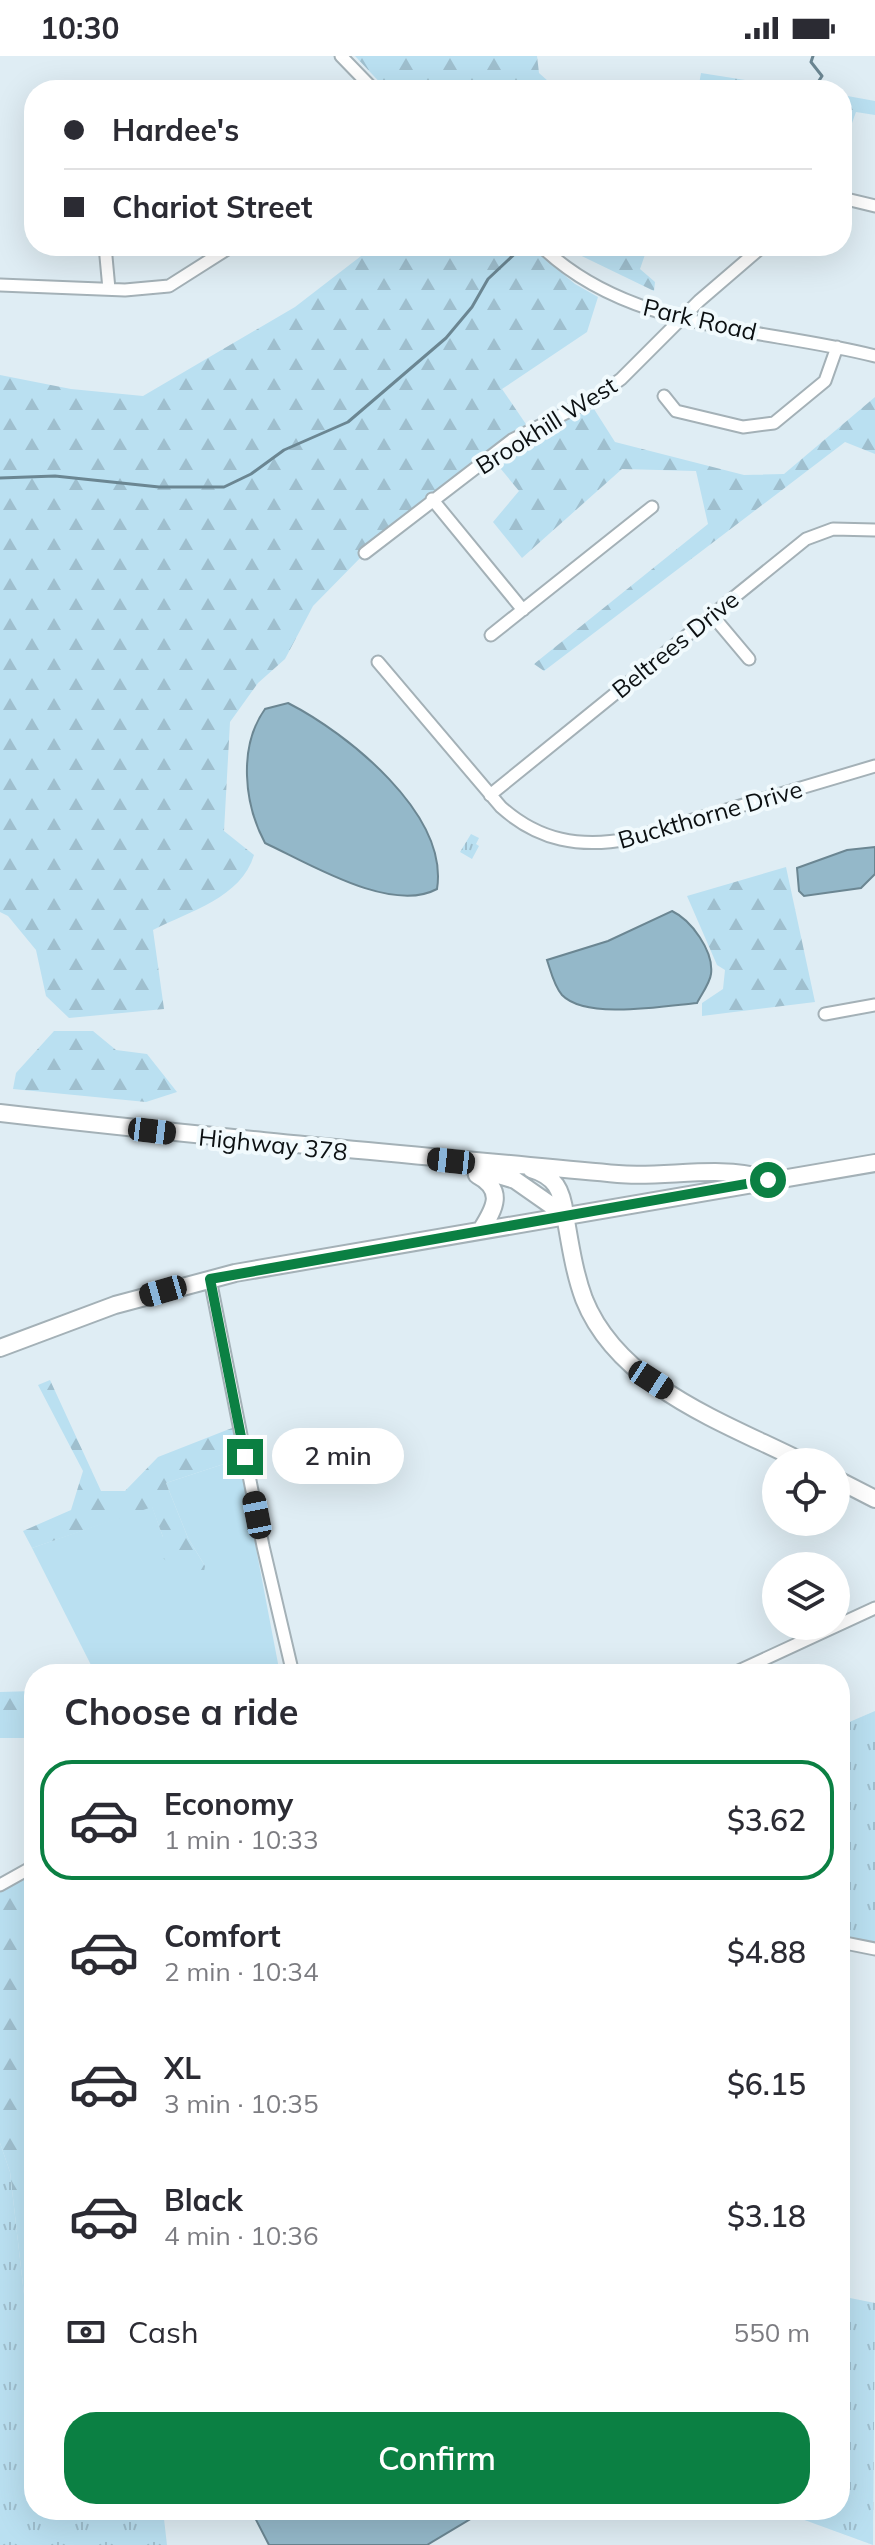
<!DOCTYPE html>
<meta charset="utf-8">
<style>
body{margin:0;font-family:Mulish,sans-serif;background:#f2f2f3;color:#2b2b33;height:100vh;display:flex;flex-direction:column;font-size:30px;white-space:nowrap}
*{box-sizing:border-box;margin:0}
p{font-size:26px;color:#7c7c81}
.icon{flex:none;width:44px;height:44px;fill:none;stroke:currentColor;stroke-width:2;stroke-linecap:round;stroke-linejoin:round}
.map{position:relative;flex:1;overflow:hidden}
.panel{position:absolute;left:24px;top:1608px;width:826px;height:856px;display:flex;flex-direction:column;background:#fff;border-radius:32px;box-shadow:0 8px 32px #0002}
.panel>*{flex:none}
.guide{position:absolute;left:24px;top:24px;width:828px;height:176px;border-radius:32px;box-shadow:0 8px 32px #0002;display:grid;align-content:center;height:176px;padding:0 40px;background:#fff}
.tools{position:absolute;left:762px;top:1392px;display:grid;gap:16px}
.tools a{display:grid;place-items:center;width:88px;height:88px;border-radius:50%;background:#fff;box-shadow:0 8px 32px #0002;font-size:40px}
.end{position:absolute;width:36px;height:36px;margin:-18px;border:10px solid #0b8043;background:#fff;box-shadow:0 0 0 4px #fff}
.from{border-radius:50%}
.bubble{position:absolute;height:56px;border-radius:28px;background:#fff;box-shadow:0 8px 32px #0002;font-size:26px;font-weight:600;line-height:56px;text-align:center}
.car{position:absolute;width:24px;height:48px;margin:-24px -12px;border-radius:10px;box-shadow:0 0 6px 2px #0007;background:linear-gradient(#222 24%,#8ab4d8 0 40%,#222 0 76%,#8ab4d8 0 86%,#222 0)}
.guide b{display:flex;align-items:center;gap:28px;height:76px;font-size:30px}
.guide b+b{border-top:2px solid #e1e1e2}
.guide i{width:20px;height:20px;background:#2b2b33}
ul{padding:0;list-style:none}
li{display:flex;align-items:center;gap:24px;height:120px;margin:0 16px 12px;padding:0 24px;border:4px solid transparent;border-radius:32px}
li div{flex:1}
li b{display:block;font-size:30px}
li em{font-style:normal;font-weight:600}
li.current{border-color:#0b8043}
li>.icon{width:72px;height:72px;stroke-width:1.5}
h2{padding:0 40px;font-size:36px;line-height:96px}
.pay{display:flex;align-items:center;gap:20px;height:88px;padding:0 40px;font-size:30px}
.pay p{margin-inline-start:auto}
.button{display:flex;gap:16px;margin-top:auto;padding:16px 40px}
.button a{flex:1;height:92px;border-radius:32px;background:#0b8043;color:#fff;font-size:32px;font-weight:600;line-height:92px;text-align:center}
.status{display:flex;justify-content:space-between;align-items:center;height:56px;padding:0 40px;background:#fff;direction:ltr}
.status svg{height:22px;fill:currentColor}
.map>svg:first-child{display:block}
.grass{fill:#bae0f1}
.forest{fill:url(#forest-firs)}
.park{fill:url(#park-tufts)}
.water{fill:#94b8c9;stroke:#6b8692;stroke-width:2}
.lines{fill:none;stroke-linecap:round;stroke-linejoin:round}
.stream{stroke:#6b8692;stroke-width:3}
.street-casing{stroke:#a4b1b7;stroke-width:15}
.secondary-casing{stroke:#a4b1b7;stroke-width:20}
.primary-casing{stroke:#a4b1b7;stroke-width:20}
.street{stroke:#fff;stroke-width:11}
.secondary{stroke:#fff;stroke-width:16}
.primary{stroke:#fff;stroke-width:16}
.route{stroke:#0b8043;stroke-width:10}
.labels{text-anchor:middle;dominant-baseline:central;stroke-width:8;stroke-linejoin:round;paint-order:stroke}
.street-label{font-size:24px;fill:#0c1012;stroke:#f1fafd}
</style>
<div class="status"><b>10:30</b><svg viewBox="0 0 49 12"><path d="M0 12V9h3v3zM5 12V6h3v6zM10 12V3h3v9zM15 12V0h3v12zM26 1h20v11H26zM47 4h2v5h-2z"/></svg></div>
<div class="map">
<svg width="875" height="2489" viewBox="0 0 875 2489">
<defs>
<pattern id="forest-firs" width="22" height="20" patternUnits="userSpaceOnUse" patternTransform="scale(2)"><rect width="22" height="20" fill="#bae0f1"/><path d="M5 1l3.5 6h-7zM16 11l3.5 6h-7z" fill="#9fbfce"/></pattern>
<pattern id="park-tufts" width="24" height="20" patternUnits="userSpaceOnUse" patternTransform="scale(2)"><rect width="24" height="20" fill="#bae0f1"/><path d="M3 7l-1-3M5 7V3M7 7l1-3M15 17l-1-3M17 17v-4M19 17l1-3" fill="none" stroke="#9fbfce"/></pattern>
</defs>
<rect width="100%" height="100%" fill="#dfedf4"/>
<path class="grass" d="M 239,1403 L 280,1618 L 81,1618 L 92,1611 L 32,1492 L 152,1450 L 163,1481 L 205,1510 L 188,1482 L 166,1427 Z"/>
<path class="forest" d="M 355,0 L 537,0 L 539,17 L 558,34 L 387,34 Z
M 701,17 L 809,34 L 698,34 Z
M 842,39 L 875,45 L 875,59 L 856,56 L 842,95 Z
M 374,190 L 530,190 L 575,228 L 598,241 L 587,276 L 502,333 L 532,377 L 594,353 L 615,386 L 744,419 L 784,418 L 875,341 L 875,398 L 845,386 L 544,615 L 534,608 L 708,468 L 696,415 L 622,413 L 522,502 L 493,466 L 519,435 L 491,401 L 365,497 L 313,550 L 285,603 L 258,627 L 230,666 L 224,775 L 254,799 C 241,842 190,855 153,874 L 164,953 L 69,962 L 46,940 L 36,894 L 8,860 L 0,856 L 0,319 L 71,333 L 143,340 L 295,251 Z
M 561,190 L 648,190 L 640,213 L 655,226 L 654,235 Z
M 786,811 L 815,946 L 702,960 L 702,947 L 723,933 L 725,914 L 717,909 L 687,840 Z
M 54,975 L 93,975 L 116,994 L 147,998 L 177,1036 L 146,1046 L 13,1033 L 16,1017 Z
M 50,1324 L 101,1435 L 125,1435 L 158,1401 L 232,1372 L 239,1403 L 166,1427 L 188,1482 L 205,1510 L 202,1526 L 159,1500 L 163,1481 L 152,1451 L 32,1492 L 23,1475 L 71,1454 L 83,1415 L 38,1329 Z
M 34,1635 L 34,1682 L 0,1682 L 0,1636 Z
M 34,1810 L 34,2254 L 25,2247 L 10,2116 L 0,2087 L 0,1829 Z"/>
<path class="park" d="M 471,778 L 479,782 L 476,788 L 479,790 L 472,803 L 460,796 Z
M 875,1655 L 875,1888 L 840,1881 L 840,1670 Z
M 0,2087 L 10,2116 L 25,2247 L 34,2254 L 34,2454 L 163,2454 L 167,2489 L 0,2489 Z
M 840,2240 L 875,2247 L 873,2489 L 777,2454 L 840,2454 Z"/>
<path class="water" d="M 288,647 C 347,677 449,758 437,833 C 391,858 308,807 265,787 C 244,748 238,691 265,653 Z
M 875,791 L 875,818 L 861,832 L 804,840 L 799,835 L 797,812 L 847,794 Z
M 672,855 C 691,864 714,895 711,918 C 710,927 701,939 697,947 C 665,950 586,964 562,939 C 554,930 551,916 547,904 L 608,885 Z
M 251,2454 L 478,2454 L 477,2459 L 427,2489 L 269,2489 Z"/>
<g class="lines">
<path class="stream" d="M 813,34 L 822,20 L 811,6 L 813,0
M 0,422 L 55,420 L 159,431 L 224,431 L 251,418 L 284,394 L 348,366 L 446,282 L 472,251 L 488,223 L 523,190"/>
<defs>
<path id="street" d="M 341,0 L 374,34
M 842,142 L 875,150
M 105,190 L 109,233
M 541,190 C 630,276 762,271 875,300
M 0,229 L 125,234 L 169,230 L 232,190
M 664,340 L 676,355 L 743,371 L 774,367 L 825,325 L 837,291
M 432,443 L 523,554
M 365,497 L 512,384 L 595,342 L 621,323 L 699,245 L 763,190
M 712,559 L 749,603
M 491,579 L 652,451
M 378,606 L 501,751 C 539,785 580,792 629,783 L 875,710
M 490,739 L 806,483 L 833,473 L 875,474
M 825,958 L 875,949
M 210,1223 L 263,1490 L 293,1618
M 836,1570 L 875,1552
M 732,1618 L 836,1570
M 0,1829 L 34,1810
M 840,1886 L 875,1893"/>
<path id="secondary" d="M 565,1159 C 570,1187 574,1216 584,1243 C 619,1331 726,1367 803,1406
M 836,1423 L 875,1443"/>
<path id="primary" d="M 0,1057 C 206,1081 412,1099 618,1118 C 663,1122 721,1109 763,1122
M 472,1111 L 515,1124 L 565,1159
M 531,1113 C 555,1120 562,1134 565,1159
M 477,1119 C 505,1134 495,1152 481,1174
M 0,1292 L 115,1249 L 235,1217 L 875,1107"/>
</defs>
<use href="#street" class="street-casing"/>
<use href="#secondary" class="secondary-casing"/>
<use href="#primary" class="primary-casing"/>
<use href="#street" class="street"/>
<use href="#secondary" class="secondary"/>
<use href="#primary" class="primary"/>
</g>
<g class="lines">
<path class="route" d="M 245,1401 L 210,1223 L 768,1124"/>
</g>
<g class="labels">
<g class="street-label">
<text transform="translate(700 263) rotate(13)">Park Road</text>
<text transform="translate(546 369) rotate(-32)">Brookhill West</text>
<text transform="translate(675 588) rotate(-39)">Beltrees Drive</text>
<text transform="translate(710 758) rotate(-16)">Buckthorne Drive</text>
<text transform="translate(273 1088) rotate(6)">Highway 378</text>
</g>
</g>
</svg>
<div class="tools">
<a><svg class="icon" aria-label="locate" viewBox="0 0 24 24"><circle cx="12" cy="12" r="6"/><path d="M12 2v4M12 18v4M2 12h4M18 12h4"/></svg></a>
<a><svg class="icon" aria-label="layers" viewBox="0 0 24 24"><path d="M12 4l9 5-9 5-9-5zM3 14l9 5 9-5"/></svg></a>
</div>
<i class="end from" style="left:768px;top:1124px"></i>
<i class="end" style="left:245px;top:1401px"></i>
<div class="bubble" style="left:272px;top:1372px;width:132px">2 min</div>
<i class="car" style="left:152px;top:1075px;rotate:97deg"></i>
<i class="car" style="left:451px;top:1105px;rotate:276deg"></i>
<i class="car" style="left:163px;top:1235px;rotate:254deg"></i>
<i class="car" style="left:651px;top:1324px;rotate:123deg"></i>
<i class="car" style="left:257px;top:1459px;rotate:349deg"></i>
<div class="guide">
<b><i class="from"></i>Hardee's</b>
<b><i></i>Chariot Street</b>
</div>
<section class="panel">
<h2>Choose a ride</h2>
<ul>
<li class="current"><svg class="icon" aria-label="car" viewBox="0 0 24 24"><path d="M5 17H2v-5l4-1 3-4h7l3 4 3 1v5h-3M9 17h6M6 11h13"/><circle cx="7" cy="17" r="2"/><circle cx="17" cy="17" r="2"/></svg><div><b>Economy</b><p>1 min · 10:33</p></div><em>$3.62</em></li>
<li><svg class="icon" aria-label="car" viewBox="0 0 24 24"><path d="M5 17H2v-5l4-1 3-4h7l3 4 3 1v5h-3M9 17h6M6 11h13"/><circle cx="7" cy="17" r="2"/><circle cx="17" cy="17" r="2"/></svg><div><b>Comfort</b><p>2 min · 10:34</p></div><em>$4.88</em></li>
<li><svg class="icon" aria-label="car" viewBox="0 0 24 24"><path d="M5 17H2v-5l4-1 3-4h7l3 4 3 1v5h-3M9 17h6M6 11h13"/><circle cx="7" cy="17" r="2"/><circle cx="17" cy="17" r="2"/></svg><div><b>XL</b><p>3 min · 10:35</p></div><em>$6.15</em></li>
<li><svg class="icon" aria-label="car" viewBox="0 0 24 24"><path d="M5 17H2v-5l4-1 3-4h7l3 4 3 1v5h-3M9 17h6M6 11h13"/><circle cx="7" cy="17" r="2"/><circle cx="17" cy="17" r="2"/></svg><div><b>Black</b><p>4 min · 10:36</p></div><em>$3.18</em></li>
</ul>
<div class="pay"><svg class="icon" aria-label="cash" viewBox="0 0 24 24"><path d="M3 7h18v10H3z"/><circle cx="12" cy="12" r="2"/></svg>Cash<p>550 m</p></div>
<div class="button"><a>Confirm</a></div>
</section>
</div>
